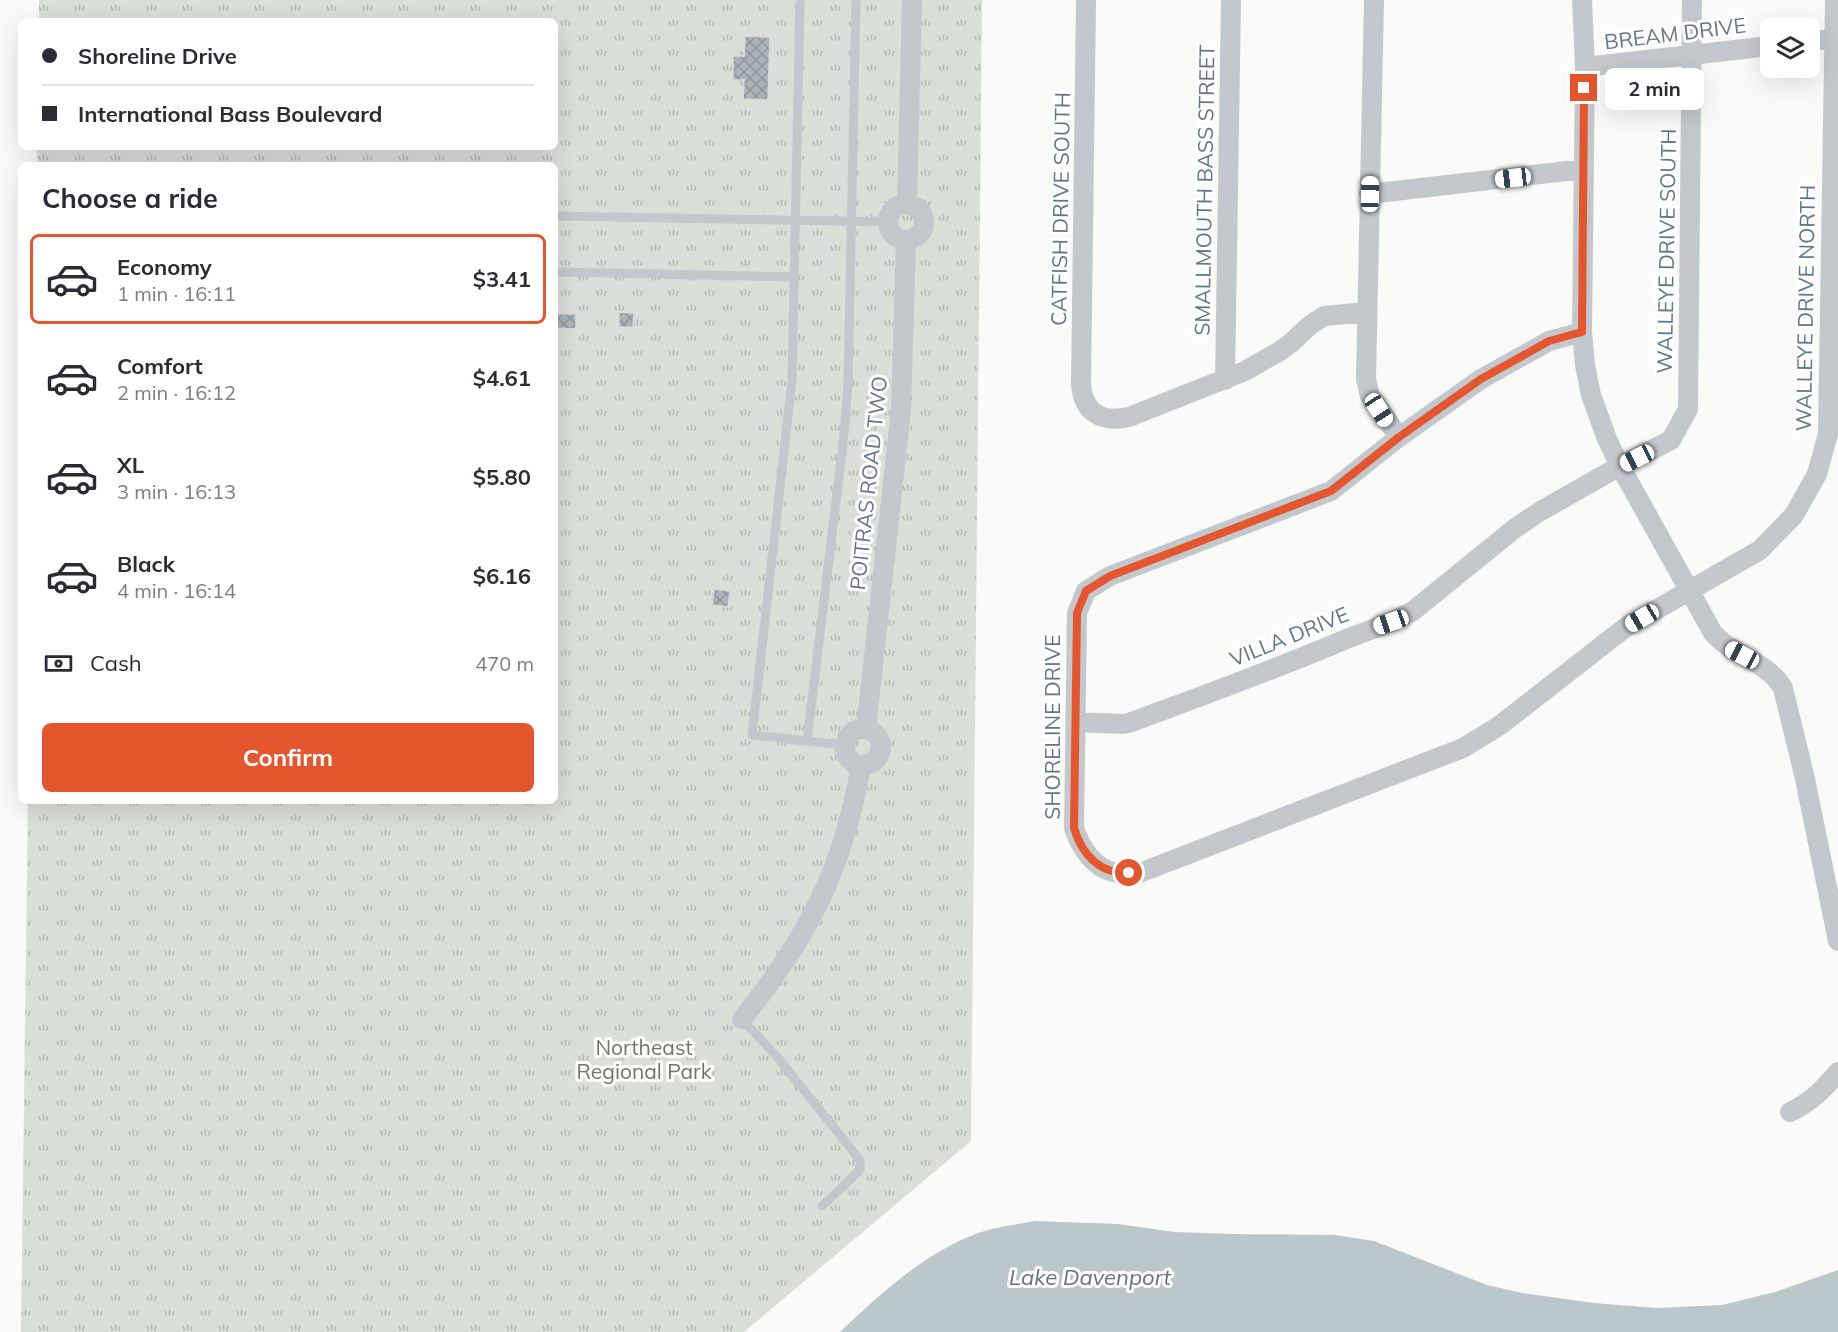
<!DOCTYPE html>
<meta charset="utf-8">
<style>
body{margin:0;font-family:Mulish,sans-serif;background:#f2f2f3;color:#2b2b33;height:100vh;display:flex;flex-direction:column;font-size:22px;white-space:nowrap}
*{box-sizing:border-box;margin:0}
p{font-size:20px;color:#7c7c81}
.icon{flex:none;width:33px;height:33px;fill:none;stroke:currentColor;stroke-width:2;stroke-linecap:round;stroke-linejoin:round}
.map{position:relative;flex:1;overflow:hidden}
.sheet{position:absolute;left:18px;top:162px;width:540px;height:642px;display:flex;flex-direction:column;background:#fff;border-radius:9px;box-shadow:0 6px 24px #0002}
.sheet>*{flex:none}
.hud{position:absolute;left:18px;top:18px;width:540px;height:132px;border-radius:9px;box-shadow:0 6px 24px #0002;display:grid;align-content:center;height:132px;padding:0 24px;background:#fff}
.tools{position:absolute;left:1760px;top:18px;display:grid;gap:12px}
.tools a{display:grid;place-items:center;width:60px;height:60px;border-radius:9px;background:#fff;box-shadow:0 6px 24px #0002;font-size:30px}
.end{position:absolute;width:27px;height:27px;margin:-14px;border:8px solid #e4572e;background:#fff;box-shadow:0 0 0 3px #fff}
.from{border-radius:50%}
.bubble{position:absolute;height:42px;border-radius:9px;background:#fff;box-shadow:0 6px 24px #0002;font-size:20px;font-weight:700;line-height:42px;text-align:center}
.car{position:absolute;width:18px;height:36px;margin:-18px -9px;border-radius:8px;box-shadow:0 0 4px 2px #0007;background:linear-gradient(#fff 24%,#345 0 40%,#fff 0 76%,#345 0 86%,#fff 0)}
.hud b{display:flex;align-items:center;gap:21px;height:57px;font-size:22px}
.hud b+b{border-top:2px solid #e1e1e2}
.hud i{width:15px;height:15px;background:#2b2b33}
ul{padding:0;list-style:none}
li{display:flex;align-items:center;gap:18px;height:90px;margin:0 12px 9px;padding:0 12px;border:3px solid transparent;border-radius:9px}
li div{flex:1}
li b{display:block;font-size:22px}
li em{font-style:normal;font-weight:700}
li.selected{border-color:#e4572e}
li>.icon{width:54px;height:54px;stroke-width:1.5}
h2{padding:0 24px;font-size:27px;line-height:72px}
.pay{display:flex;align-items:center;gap:15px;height:66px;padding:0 24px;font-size:22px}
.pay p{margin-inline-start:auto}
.button{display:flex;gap:12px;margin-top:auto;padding:12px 24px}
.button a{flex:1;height:69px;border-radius:9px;background:#e4572e;color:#fff;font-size:24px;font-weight:700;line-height:69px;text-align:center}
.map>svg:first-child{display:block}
.park{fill:url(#park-tufts)}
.water{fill:#bbc7cb}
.building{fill:url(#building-cross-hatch);stroke:#dcdcda;stroke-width:1.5}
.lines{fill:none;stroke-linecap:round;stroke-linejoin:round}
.lane{stroke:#c3c8cc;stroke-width:9}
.street{stroke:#c3c8cc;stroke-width:20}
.route{stroke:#e4572e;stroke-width:8}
.labels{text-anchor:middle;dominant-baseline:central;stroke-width:6;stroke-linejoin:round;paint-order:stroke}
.street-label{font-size:21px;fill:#657683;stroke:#fff}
.park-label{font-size:21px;fill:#687a64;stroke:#fff}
.water-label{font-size:22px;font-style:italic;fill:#60757c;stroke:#fff}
</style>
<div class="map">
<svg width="1838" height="1332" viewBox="0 0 1838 1332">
<defs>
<pattern id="park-tufts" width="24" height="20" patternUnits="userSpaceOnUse" patternTransform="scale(1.5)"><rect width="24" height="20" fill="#dadfd7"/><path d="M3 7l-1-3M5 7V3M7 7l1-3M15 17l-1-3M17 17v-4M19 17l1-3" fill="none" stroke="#b4b9b4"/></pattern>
<pattern id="building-cross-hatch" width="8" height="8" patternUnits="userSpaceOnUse" patternTransform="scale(1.5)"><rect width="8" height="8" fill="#aab3b9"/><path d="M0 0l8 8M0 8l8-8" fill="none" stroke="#8e969c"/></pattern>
</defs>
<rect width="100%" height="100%" fill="#fafaf8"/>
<path class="park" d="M 39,0 L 982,0 L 971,1141 L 744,1332 L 21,1332 L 28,801 L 555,801 L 555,165 L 37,165 L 37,147 L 555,147 L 555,21 L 39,21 Z"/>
<path class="water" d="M 1035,1221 L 1118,1224 L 1174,1232 L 1233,1234 L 1335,1235 L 1374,1241 L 1487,1285 L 1522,1293 L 1594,1303 L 1656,1308 L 1722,1305 L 1775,1292 L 1838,1270 L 1838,1332 L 840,1332 C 878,1296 919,1258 968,1237 C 988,1228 1013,1225 1035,1221 Z"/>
<path class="building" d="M 745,36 L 770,37 L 768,100 L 743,99 L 744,80 L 733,80 L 733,56 L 744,56 Z
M 619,312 L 634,313 L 633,327 L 619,327 Z
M 555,314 L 576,314 L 576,329 L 555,328 Z
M 714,589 L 730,591 L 728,607 L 712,605 Z"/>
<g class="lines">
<path class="lane" d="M 800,0 L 792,381 L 752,735 L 807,741
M 555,216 L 888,222
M 555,272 L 794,277
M 845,745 L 807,741 L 843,444 L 848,386 L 856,0
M 742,1019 L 778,1058 L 860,1160 L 860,1169 L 857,1173 L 822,1206"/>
<path class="street" d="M 1086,0 L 1081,384 C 1083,413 1102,423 1129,417 L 1245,371 L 1280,351 L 1291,343 L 1309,326 L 1324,316 L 1367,312
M 1374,0 L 1366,379 L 1370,396 L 1399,437
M 1582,0 L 1585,67 L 1582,332 L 1585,365 L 1591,395 L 1607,439 L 1620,466 L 1713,633 C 1733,656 1767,661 1783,688 L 1805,779 L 1838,941
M 1809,41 L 1835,38
M 1585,67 L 1770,46
M 1369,194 L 1584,169
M888 222a18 18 0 1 1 36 0a18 18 0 1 1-36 0Z
M 907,204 L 912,0
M 1582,332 L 1549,341 L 1481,379 L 1399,437 L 1331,491 L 1110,576 L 1086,591 L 1077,613 L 1074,828 C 1081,849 1095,870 1118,873 C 1125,874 1134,873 1142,872 L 1463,748 L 1499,726 L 1626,627 L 1760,550 L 1794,515 L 1817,474 L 1828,434 L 1835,0
M 1225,380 L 1231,0
M 1077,722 L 1123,724 L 1129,723 C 1199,697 1268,672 1337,643 C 1362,632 1389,625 1413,611 L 1514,529 L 1539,512 L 1620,466 L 1671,440 L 1688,409 L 1692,0
M845 747a18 18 0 1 1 36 0a18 18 0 1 1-36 0Z
M 866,729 L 901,410 L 906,241
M 742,1019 C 807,939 844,868 861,765
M 1790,1112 C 1811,1102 1823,1090 1838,1072"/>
</g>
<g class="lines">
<path class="route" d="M 1129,873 C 1100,874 1082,855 1074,828 L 1077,613 L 1086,591 L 1110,576 L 1331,491 L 1399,437 L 1481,379 L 1549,341 L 1582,332 L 1584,88"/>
</g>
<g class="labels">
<g class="street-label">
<text transform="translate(1675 33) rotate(-7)">BREAM DRIVE</text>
<text transform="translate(1204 190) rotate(-89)">SMALLMOUTH BASS STREET</text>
<text transform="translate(1060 209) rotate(-89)">CATFISH DRIVE SOUTH</text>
<text transform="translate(1666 251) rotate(-89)">WALLEYE DRIVE SOUTH</text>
<text transform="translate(1805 308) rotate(-89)">WALLEYE DRIVE NORTH</text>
<text transform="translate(868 483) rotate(-84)">POITRAS ROAD TWO</text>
<text transform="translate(1289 636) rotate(-22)">VILLA DRIVE</text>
<text transform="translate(1052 727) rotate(-90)">SHORELINE DRIVE</text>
</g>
<g class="park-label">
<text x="644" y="1047">Northeast<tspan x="644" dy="24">Regional Park</tspan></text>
</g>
<g class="water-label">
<text x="1090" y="1277">Lake Davenport</text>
</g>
</g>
</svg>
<div class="tools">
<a><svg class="icon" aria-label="layers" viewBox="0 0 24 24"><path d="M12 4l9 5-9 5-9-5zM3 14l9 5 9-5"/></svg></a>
</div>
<i class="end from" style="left:1129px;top:873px"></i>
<i class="end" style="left:1584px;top:88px"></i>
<div class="bubble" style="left:1605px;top:68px;width:99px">2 min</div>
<i class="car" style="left:1513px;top:178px;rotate:263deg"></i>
<i class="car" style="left:1370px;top:194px;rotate:1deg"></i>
<i class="car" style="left:1379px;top:410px;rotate:147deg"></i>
<i class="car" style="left:1637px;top:458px;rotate:243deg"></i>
<i class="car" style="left:1642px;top:618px;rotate:240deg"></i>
<i class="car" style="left:1391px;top:622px;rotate:251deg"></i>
<i class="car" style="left:1742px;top:655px;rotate:298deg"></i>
<div class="hud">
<b><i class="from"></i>Shoreline Drive</b>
<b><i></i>International Bass Boulevard</b>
</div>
<section class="sheet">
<h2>Choose a ride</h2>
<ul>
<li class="selected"><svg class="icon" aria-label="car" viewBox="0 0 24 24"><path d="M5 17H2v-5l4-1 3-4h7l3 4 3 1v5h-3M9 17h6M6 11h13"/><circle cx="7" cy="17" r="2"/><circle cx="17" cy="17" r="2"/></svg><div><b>Economy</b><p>1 min · 16:11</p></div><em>$3.41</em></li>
<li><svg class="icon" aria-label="car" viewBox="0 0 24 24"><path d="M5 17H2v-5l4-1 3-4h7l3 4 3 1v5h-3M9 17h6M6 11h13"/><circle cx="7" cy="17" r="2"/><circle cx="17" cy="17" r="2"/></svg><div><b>Comfort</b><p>2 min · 16:12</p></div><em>$4.61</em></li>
<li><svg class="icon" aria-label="car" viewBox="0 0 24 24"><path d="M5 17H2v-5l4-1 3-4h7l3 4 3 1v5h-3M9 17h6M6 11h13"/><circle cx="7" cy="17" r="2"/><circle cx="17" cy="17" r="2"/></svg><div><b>XL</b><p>3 min · 16:13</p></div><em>$5.80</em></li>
<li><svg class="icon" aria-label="car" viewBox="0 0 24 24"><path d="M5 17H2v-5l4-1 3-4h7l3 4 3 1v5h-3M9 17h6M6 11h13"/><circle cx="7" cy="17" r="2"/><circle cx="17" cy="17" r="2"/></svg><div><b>Black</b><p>4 min · 16:14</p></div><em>$6.16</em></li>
</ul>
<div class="pay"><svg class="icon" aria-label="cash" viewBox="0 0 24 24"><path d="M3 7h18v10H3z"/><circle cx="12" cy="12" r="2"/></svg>Cash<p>470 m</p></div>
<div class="button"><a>Confirm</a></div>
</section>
</div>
